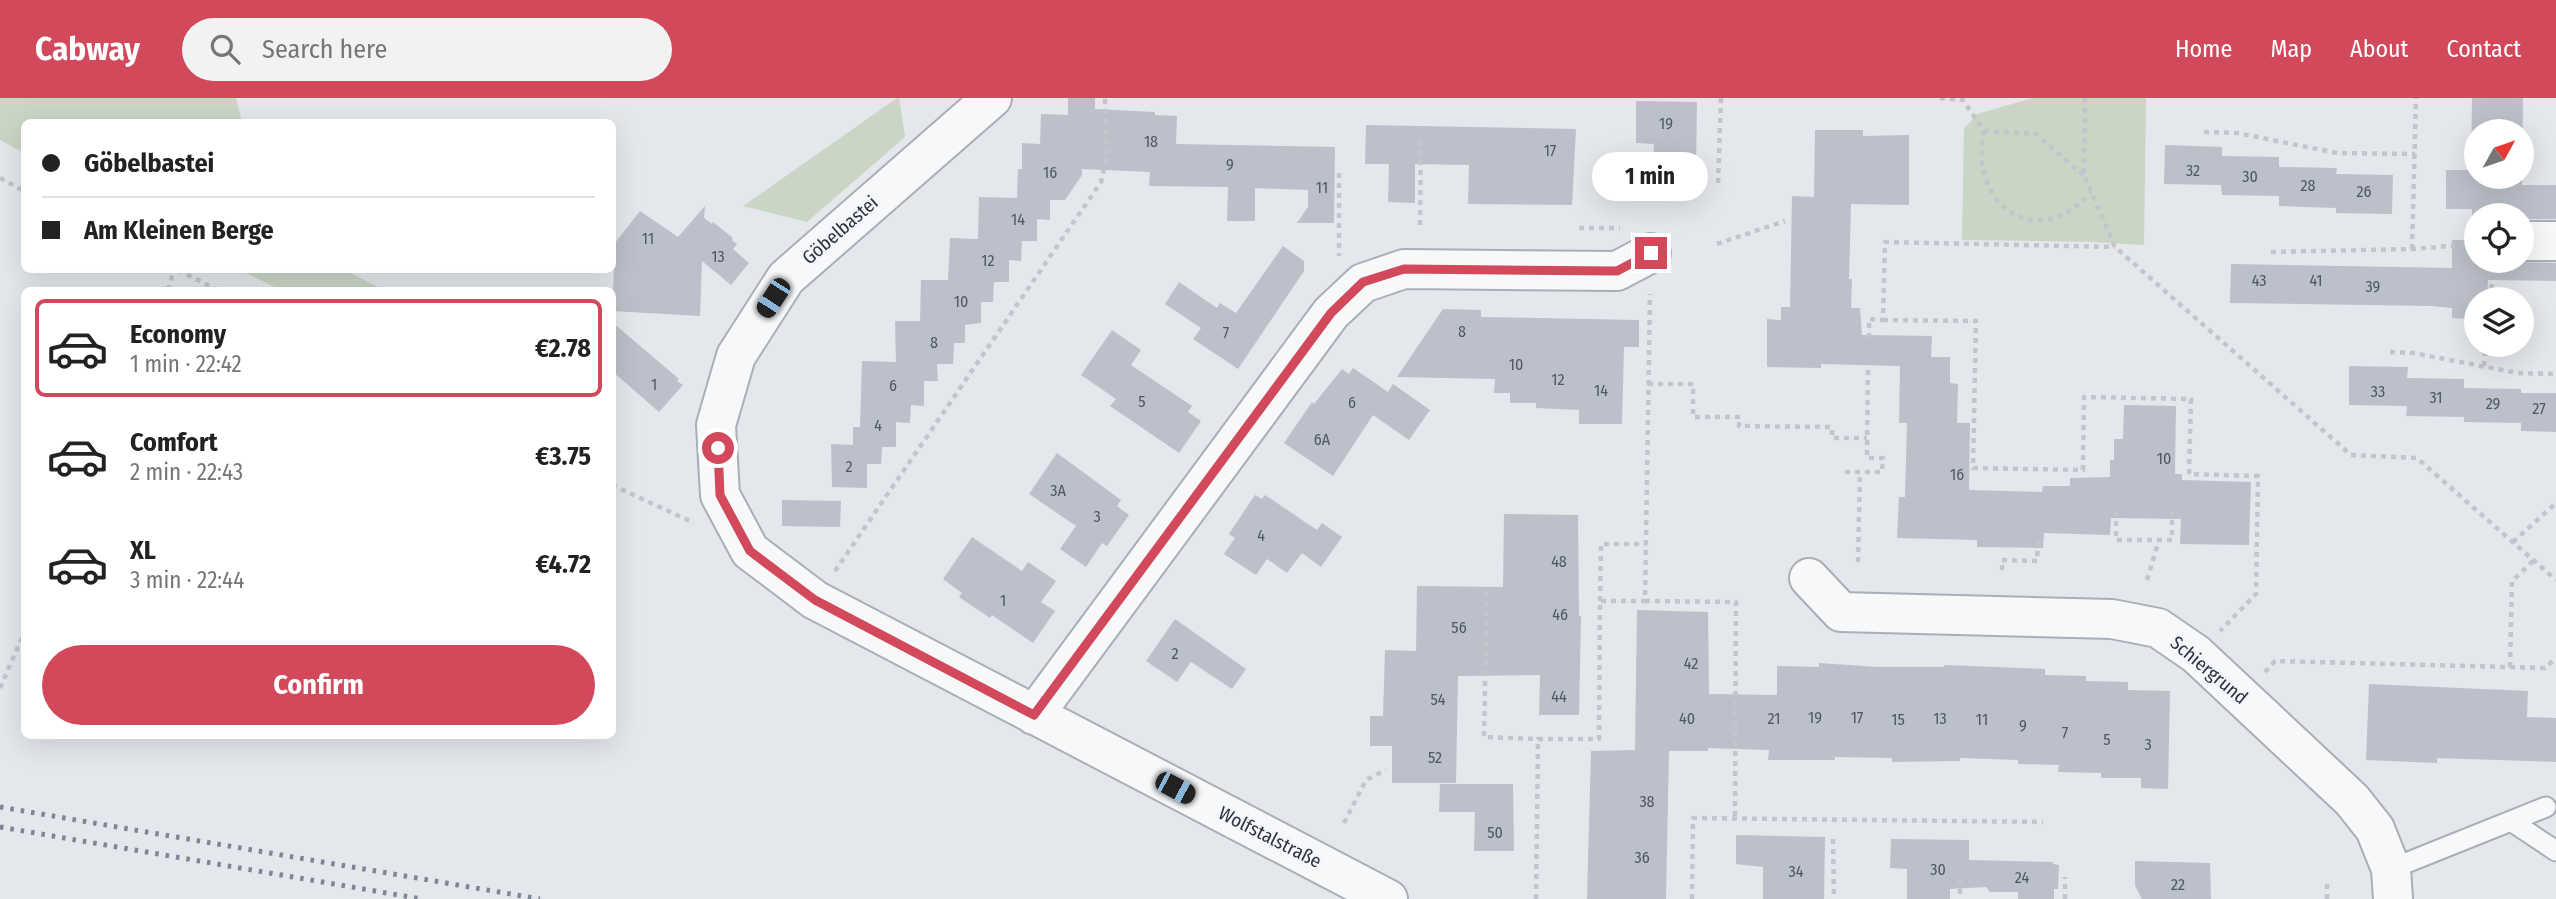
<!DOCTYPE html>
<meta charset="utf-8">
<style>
body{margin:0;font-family:"Fira Sans Condensed",sans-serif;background:#f2f2f2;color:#222;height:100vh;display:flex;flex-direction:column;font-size:26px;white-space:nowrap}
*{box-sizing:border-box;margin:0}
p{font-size:23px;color:#767676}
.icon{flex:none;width:38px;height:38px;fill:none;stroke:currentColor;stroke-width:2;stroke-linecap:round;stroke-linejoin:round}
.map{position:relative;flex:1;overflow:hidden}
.sheet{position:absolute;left:21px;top:189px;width:595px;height:452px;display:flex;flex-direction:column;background:#fff;border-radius:10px;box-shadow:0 7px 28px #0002}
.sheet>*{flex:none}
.guide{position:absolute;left:21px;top:21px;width:595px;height:154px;border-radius:10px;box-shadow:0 7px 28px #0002;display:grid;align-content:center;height:154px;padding:0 21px;background:#fff}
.needle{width:46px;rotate:50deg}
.controls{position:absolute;left:2464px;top:21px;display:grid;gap:14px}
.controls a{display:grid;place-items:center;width:70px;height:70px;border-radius:50%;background:#fff;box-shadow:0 7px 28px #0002;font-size:35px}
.end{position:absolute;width:32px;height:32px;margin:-16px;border:9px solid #d1495b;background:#fff;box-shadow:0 0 0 4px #fff}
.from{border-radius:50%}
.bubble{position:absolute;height:49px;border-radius:24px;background:#fff;box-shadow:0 7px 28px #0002;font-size:23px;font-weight:700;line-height:49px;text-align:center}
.car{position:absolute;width:21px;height:42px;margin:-21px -10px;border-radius:9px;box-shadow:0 0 5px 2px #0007;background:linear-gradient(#222 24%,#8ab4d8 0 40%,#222 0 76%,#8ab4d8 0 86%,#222 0)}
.guide b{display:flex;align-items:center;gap:24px;height:66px;font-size:26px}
.guide b+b{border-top:2px solid #e0e0e0}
.guide i{width:18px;height:18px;background:#222}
ul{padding:12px 0 0;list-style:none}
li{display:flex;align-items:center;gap:21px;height:98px;margin:0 14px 10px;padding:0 7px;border:4px solid transparent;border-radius:10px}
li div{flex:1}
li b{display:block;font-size:26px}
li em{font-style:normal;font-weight:700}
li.current{border-color:#d1495b}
li>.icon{width:63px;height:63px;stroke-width:1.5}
.button{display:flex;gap:14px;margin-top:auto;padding:14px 21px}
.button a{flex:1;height:80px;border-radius:42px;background:#d1495b;color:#fff;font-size:28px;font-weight:700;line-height:80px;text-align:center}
header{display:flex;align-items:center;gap:42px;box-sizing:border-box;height:98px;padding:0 35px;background:#d1495b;color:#fff}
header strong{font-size:33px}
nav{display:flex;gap:38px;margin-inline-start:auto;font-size:24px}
.search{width:490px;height:63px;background:#f2f2f2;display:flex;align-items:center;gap:18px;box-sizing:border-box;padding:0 24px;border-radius:38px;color:#767676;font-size:26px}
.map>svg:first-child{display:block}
.green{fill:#c9d6c5}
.building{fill:#bbc0ca;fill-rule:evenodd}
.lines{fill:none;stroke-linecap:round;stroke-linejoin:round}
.service-casing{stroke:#a9aeb7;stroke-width:23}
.minor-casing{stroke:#a9aeb7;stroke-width:42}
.path{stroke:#c2c5cb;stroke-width:4.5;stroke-dasharray:5 5;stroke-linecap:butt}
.service{stroke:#f7f8fa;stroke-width:19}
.minor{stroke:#f7f8fa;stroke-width:38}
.rail{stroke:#7d8696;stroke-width:5;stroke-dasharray:3.5 7;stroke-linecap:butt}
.route{stroke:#d1495b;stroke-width:9}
.labels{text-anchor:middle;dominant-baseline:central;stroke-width:6;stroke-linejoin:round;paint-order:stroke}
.number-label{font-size:16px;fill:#4f5766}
.street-label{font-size:19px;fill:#2b3445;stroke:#f4f6f9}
</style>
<header>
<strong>Cabway</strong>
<div class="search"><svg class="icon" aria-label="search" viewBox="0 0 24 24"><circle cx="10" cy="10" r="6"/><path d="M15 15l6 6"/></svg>Search here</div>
<nav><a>Home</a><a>Map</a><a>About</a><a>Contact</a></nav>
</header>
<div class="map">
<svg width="2556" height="801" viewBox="0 0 2556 801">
<rect width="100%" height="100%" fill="#e4e7ec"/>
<path class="green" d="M 0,0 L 236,0 L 242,24 L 24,24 L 24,55 L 0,42 Z
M 897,0 L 899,0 L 905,39 L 807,124 L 743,108 Z
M 2033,0 L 2146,0 L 2144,147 L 2094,144 L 1962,142 L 1964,31 L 1977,16 Z
M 240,172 L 345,172 L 384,192 L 281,192 Z"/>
<path class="building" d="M 1068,0 L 1095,0 L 1095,11 L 1155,14 L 1155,17 L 1177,18 L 1176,46 L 1335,49 L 1334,125 L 1297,125 L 1308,109 L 1308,92 L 1255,90 L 1255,123 L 1227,123 L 1228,89 L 1149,88 L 1150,74 L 1082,71 L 1082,77 L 1065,102 L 1050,102 L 1050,122 L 1037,121 L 1037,143 L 1022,143 L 1021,163 L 1009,162 L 1009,184 L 994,184 L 993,204 L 981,204 L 981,225 L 965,227 L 965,245 L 954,245 L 953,266 L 937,266 L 938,283 L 924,283 L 924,308 L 911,307 L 910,325 L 896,324 L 896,349 L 882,349 L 881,366 L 867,366 L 867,390 L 832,389 L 831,346 L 853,347 L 853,329 L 860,329 L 862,263 L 896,264 L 895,223 L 920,223 L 921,182 L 948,182 L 950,140 L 978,141 L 979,99 L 1017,100 L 1018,71 L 1022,71 L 1022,45 L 1040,46 L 1041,16 L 1068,17 Z
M 2472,0 L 2523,0 L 2522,87 L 2556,87 L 2556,121 L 2522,121 L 2522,117 L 2476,117 L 2476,163 L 2556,165 L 2556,183 L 2488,182 L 2487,201 L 2476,201 L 2476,221 L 2452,220 L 2452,210 L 2431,208 L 2230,205 L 2231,166 L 2452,170 L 2452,142 L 2472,142 L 2472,111 L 2446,111 L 2446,72 L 2471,72 ZM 2476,33 L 2522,33 L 2522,79 L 2476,79 Z
M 1636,3 L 1697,4 L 1696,68 L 1653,67 L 1654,46 L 1636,45 Z
M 1366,27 L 1576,31 L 1572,107 L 1468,106 L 1469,67 L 1415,66 L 1415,105 L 1388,104 L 1389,66 L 1365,66 Z
M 1815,32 L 1863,32 L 1863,38 L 1909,37 L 1909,107 L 1851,106 L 1849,181 L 1852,181 L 1851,210 L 1860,210 L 1862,237 L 1932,238 L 1931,259 L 1950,259 L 1950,285 L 1958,286 L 1957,325 L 1970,325 L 1969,392 L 2042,394 L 2043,388 L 2070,388 L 2070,380 L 2110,379 L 2110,362 L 2114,362 L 2114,341 L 2123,341 L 2124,307 L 2176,308 L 2175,376 L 2182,376 L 2182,382 L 2251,384 L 2249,447 L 2180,446 L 2181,421 L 2111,420 L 2110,437 L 2044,435 L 2043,450 L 1977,449 L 1977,442 L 1897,440 L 1899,399 L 1905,399 L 1907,325 L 1899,325 L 1900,268 L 1821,266 L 1821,270 L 1767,269 L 1767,221 L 1781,222 L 1781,209 L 1790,209 L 1792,98 L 1814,99 Z
M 2165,47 L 2222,49 L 2222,58 L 2279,59 L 2279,69 L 2337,70 L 2336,76 L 2393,77 L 2392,116 L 2336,115 L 2336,110 L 2279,108 L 2279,98 L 2222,97 L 2221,87 L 2164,86 Z
M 705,108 L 704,120 L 712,126 L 713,124 L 733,140 L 732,142 L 737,146 L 733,151 L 749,165 L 731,187 L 702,163 L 700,218 L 612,213 L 615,145 L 640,113 L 678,139 Z
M 1283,148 L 1304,163 L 1304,173 L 1238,271 L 1193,241 L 1201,230 L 1165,206 L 1179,184 L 1217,210 L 1220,205 L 1236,215 Z
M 1443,211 L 1481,212 L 1481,219 L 1639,222 L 1639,249 L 1624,249 L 1622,326 L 1579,326 L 1579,312 L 1536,310 L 1536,305 L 1510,305 L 1510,295 L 1494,295 L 1495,281 L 1397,279 Z
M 612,224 L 679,281 L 677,283 L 683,287 L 659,314 L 612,273 Z
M 1112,232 L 1141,252 L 1131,267 L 1192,308 L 1188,314 L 1201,323 L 1179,355 L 1110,308 L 1116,301 L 1081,277 Z
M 2349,268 L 2408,269 L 2407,280 L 2464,281 L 2464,290 L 2521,291 L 2521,295 L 2556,295 L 2556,334 L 2521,333 L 2521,325 L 2464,324 L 2464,319 L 2406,318 L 2407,308 L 2349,307 Z
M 1353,270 L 1388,294 L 1393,286 L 1430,312 L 1409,342 L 1373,317 L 1333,378 L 1284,345 L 1312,304 L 1314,306 L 1342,271 L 1349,276 Z
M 1057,355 L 1121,402 L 1117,408 L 1129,417 L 1107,448 L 1102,445 L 1086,469 L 1060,451 L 1076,428 L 1029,396 Z
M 1255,397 L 1262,401 L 1265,397 L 1317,432 L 1322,425 L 1342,439 L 1321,469 L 1302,455 L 1287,475 L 1267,461 L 1256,477 L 1224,456 L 1235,440 L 1229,436 Z
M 782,402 L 841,403 L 840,429 L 782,428 Z
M 1504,416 L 1578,417 L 1579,518 L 1581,518 L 1579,617 L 1539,617 L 1540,577 L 1458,578 L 1456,685 L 1392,685 L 1392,648 L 1370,648 L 1370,618 L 1383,618 L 1385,552 L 1416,553 L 1417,488 L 1503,489 Z
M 972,439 L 1022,473 L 1028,464 L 1056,483 L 1041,504 L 1055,513 L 1033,545 L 992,517 L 990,520 L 959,499 L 962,495 L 943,481 Z
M 1637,512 L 1708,514 L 1709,596 L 1777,597 L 1777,568 L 1819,569 L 1819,565 L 1878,569 L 1944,569 L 1944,567 L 2045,571 L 2045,577 L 2086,578 L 2086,583 L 2128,584 L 2128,592 L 2170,593 L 2168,691 L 2141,690 L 2141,680 L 2101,680 L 2101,675 L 2058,674 L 2059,667 L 2018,666 L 2018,662 L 1960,660 L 1960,663 L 1892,664 L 1892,660 L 1835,659 L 1835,662 L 1768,662 L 1769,652 L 1708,650 L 1708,653 L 1669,653 L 1666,801 L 1587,801 L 1591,653 L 1635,652 Z
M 1175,521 L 1246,571 L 1232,591 L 1191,564 L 1177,584 L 1146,563 Z
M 2369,586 L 2528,593 L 2527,619 L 2556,620 L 2556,664 L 2437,660 L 2437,665 L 2366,662 Z
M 1440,686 L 1513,686 L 1514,753 L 1474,753 L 1475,714 L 1439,714 Z
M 1736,737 L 1825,739 L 1824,801 L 1763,801 L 1763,769 L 1736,766 Z
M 1891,741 L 1969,742 L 1969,762 L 2053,764 L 2053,766 L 2059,767 L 2058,791 L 2054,791 L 2054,801 L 2018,801 L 2018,794 L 1990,794 L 1986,789 L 1950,791 L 1950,801 L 1907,801 L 1907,771 L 1890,770 Z
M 2135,763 L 2210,765 L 2211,801 L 2142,801 L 2135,788 Z"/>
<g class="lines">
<defs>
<path id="service" d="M 2511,723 L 2556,753
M 2391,771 L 2546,709"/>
<path id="minor" d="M 992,0 L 786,180 L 736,258 L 716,327 L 720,397 L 750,453 L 815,502 L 1388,801
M 2522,143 L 2556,143
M 1809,480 L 1841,514 L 2112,521 L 2158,530 L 2196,556 L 2352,702 L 2375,731 L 2391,771 L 2393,801
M 1034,617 L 1331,215 L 1363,185 L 1404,171 L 1617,173 L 1651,155"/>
</defs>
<use href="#service" class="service-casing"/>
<use href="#minor" class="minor-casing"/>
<path class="path" d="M 1940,0 L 1963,2 L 1984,33 C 1968,107 2037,156 2091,94
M 2085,0 L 2084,77 L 2115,149 L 2351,357 L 2417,360 L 2556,482
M 1984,33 L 2036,36 L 2083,77
M 2204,34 L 2237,35 L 2337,55 L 2415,56
M 1339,75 L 1339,158
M 0,80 L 24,93
M 1718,85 L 1721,0
M 1420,127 L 1421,35
M 1579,130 L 1620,130
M 1717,146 L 1785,123
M 2412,151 L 2416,0
M 2271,154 L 2412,151 L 2476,146
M 178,172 L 218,192
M 168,192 L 174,172
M 2490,201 L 2492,186
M 1883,222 L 1976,223 L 1973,370 L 2083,372 L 2084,299 L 2191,301 L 2189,376 L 2258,378 L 2256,496 L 2220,533
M 1869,240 L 1869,221 L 1883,222 L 1885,144 L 2115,149
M 2390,254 L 2413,255 L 2518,275 L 2556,276
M 2484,268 L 2486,247
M 1648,286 L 1693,286 L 1693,319 L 1740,319 L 1739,328 L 1832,329 L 1832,340 L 1867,340
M 1845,374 L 1882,374 L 1883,360 L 1867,360 L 1868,267
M 612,387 L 694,425
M 2116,413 L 2116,442 L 2172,442 L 2172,414
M 2513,444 L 2556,405
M 1858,464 L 1860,374
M 2002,472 L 2002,462 L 2037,463 L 2038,442
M 835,473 L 1101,84 L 1107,57 L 1105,0
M 2147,482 L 2159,442
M 1487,493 L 1484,639 L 1538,641
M 1600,503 L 1601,446 L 1646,446
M 1645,503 L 1736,504 L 1735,720
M 2510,569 L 2512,483 L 2534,462
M 2265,574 L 2275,563 L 2545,570 L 2556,560
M 0,590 L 24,535
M 1344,725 L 1366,682 L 1386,672
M 1833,741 L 1834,801
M 1960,781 L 1960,801
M 1536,801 L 1538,641 L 1599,641 L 1600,503 L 1645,503 L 1650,196
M 1692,801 L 1693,720 L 2043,724
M 2065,801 L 2065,779
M 2327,801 L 2327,786"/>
<use href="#service" class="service"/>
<use href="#minor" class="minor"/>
<path class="rail" d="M 0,709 L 540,801
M 0,729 L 422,801"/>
</g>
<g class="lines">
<path class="route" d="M 718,350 L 720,397 L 750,453 L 815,502 L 1034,617 L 1331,215 L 1363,184 L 1404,171 L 1617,173 L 1651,155"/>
</g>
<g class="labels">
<g class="number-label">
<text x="1666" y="25">19</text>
<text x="1151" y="43">18</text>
<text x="1550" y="52">17</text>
<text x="1230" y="66">9</text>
<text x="2193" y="72">32</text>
<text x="1050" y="74">16</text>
<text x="2250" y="78">30</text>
<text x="2308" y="87">28</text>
<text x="1322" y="89">11</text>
<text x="2364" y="93">26</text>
<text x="1018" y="121">14</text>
<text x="648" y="140">11</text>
<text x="718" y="158">13</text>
<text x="988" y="162">12</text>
<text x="2259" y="182">43</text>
<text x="2316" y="182">41</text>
<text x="2373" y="188">39</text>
<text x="961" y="203">10</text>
<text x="1462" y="233">8</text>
<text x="1226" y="234">7</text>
<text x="934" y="244">8</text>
<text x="1516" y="266">10</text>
<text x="1558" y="281">12</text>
<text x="654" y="286">1</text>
<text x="893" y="287">6</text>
<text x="1601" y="292">14</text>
<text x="2378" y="293">33</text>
<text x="2436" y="299">31</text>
<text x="1142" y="303">5</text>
<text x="1352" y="304">6</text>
<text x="2493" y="305">29</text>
<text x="2539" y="310">27</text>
<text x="878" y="327">4</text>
<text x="1322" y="341">6A</text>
<text x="2164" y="360">10</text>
<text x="849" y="368">2</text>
<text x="1957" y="376">16</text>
<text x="1058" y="392">3A</text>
<text x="1097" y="418">3</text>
<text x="1261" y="437">4</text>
<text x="1559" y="463">48</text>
<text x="1003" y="502">1</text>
<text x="1560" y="516">46</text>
<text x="1459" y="529">56</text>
<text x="1175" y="555">2</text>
<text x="1691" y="565">42</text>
<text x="1559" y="598">44</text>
<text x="1438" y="601">54</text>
<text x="1815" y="619">19</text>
<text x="1857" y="619">17</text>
<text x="1687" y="620">40</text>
<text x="1774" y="620">21</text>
<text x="1940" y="620">13</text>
<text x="1898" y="621">15</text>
<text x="1982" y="621">11</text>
<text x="2023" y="627">9</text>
<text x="2065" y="634">7</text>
<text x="2107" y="641">5</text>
<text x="2148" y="646">3</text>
<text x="1435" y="659">52</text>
<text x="1647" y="703">38</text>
<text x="1495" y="734">50</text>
<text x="1642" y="759">36</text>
<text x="1938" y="771">30</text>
<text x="1796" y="773">34</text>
<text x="2022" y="779">24</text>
<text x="2178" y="786">22</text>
</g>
<g class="street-label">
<text transform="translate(840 132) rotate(-41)">Göbelbastei</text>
<text transform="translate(2209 572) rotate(40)">Schiergrund</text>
<text transform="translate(1270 739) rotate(27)">Wolfstalstraße</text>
</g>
</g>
</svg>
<div class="controls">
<a><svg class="needle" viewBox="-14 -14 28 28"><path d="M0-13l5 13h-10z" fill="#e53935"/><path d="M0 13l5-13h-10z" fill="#767676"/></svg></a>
<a><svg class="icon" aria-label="locate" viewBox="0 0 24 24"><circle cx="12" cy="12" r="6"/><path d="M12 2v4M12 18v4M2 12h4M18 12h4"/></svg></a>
<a><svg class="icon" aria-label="layers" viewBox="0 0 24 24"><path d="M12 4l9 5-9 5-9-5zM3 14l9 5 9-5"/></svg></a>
</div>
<i class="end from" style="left:718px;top:350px"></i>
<i class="end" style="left:1651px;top:155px"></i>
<div class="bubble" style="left:1592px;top:54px;width:116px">1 min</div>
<i class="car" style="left:773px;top:200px;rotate:213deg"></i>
<i class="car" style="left:1175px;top:690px;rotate:118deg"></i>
<div class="guide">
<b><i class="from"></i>Göbelbastei</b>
<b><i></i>Am Kleinen Berge</b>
</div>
<section class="sheet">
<ul>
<li class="current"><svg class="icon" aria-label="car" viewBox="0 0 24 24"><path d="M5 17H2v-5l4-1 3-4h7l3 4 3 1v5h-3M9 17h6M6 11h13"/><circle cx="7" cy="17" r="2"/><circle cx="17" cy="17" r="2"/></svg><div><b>Economy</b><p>1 min · 22:42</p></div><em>€2.78</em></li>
<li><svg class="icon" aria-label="car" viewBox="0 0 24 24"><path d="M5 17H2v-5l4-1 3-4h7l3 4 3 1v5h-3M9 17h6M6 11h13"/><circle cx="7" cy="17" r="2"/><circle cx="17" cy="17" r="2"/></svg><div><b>Comfort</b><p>2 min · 22:43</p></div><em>€3.75</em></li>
<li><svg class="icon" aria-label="car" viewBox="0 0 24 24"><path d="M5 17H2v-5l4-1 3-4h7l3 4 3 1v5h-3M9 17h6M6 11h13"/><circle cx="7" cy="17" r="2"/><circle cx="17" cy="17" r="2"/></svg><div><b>XL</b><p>3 min · 22:44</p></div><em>€4.72</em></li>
</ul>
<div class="button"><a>Confirm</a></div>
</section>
</div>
